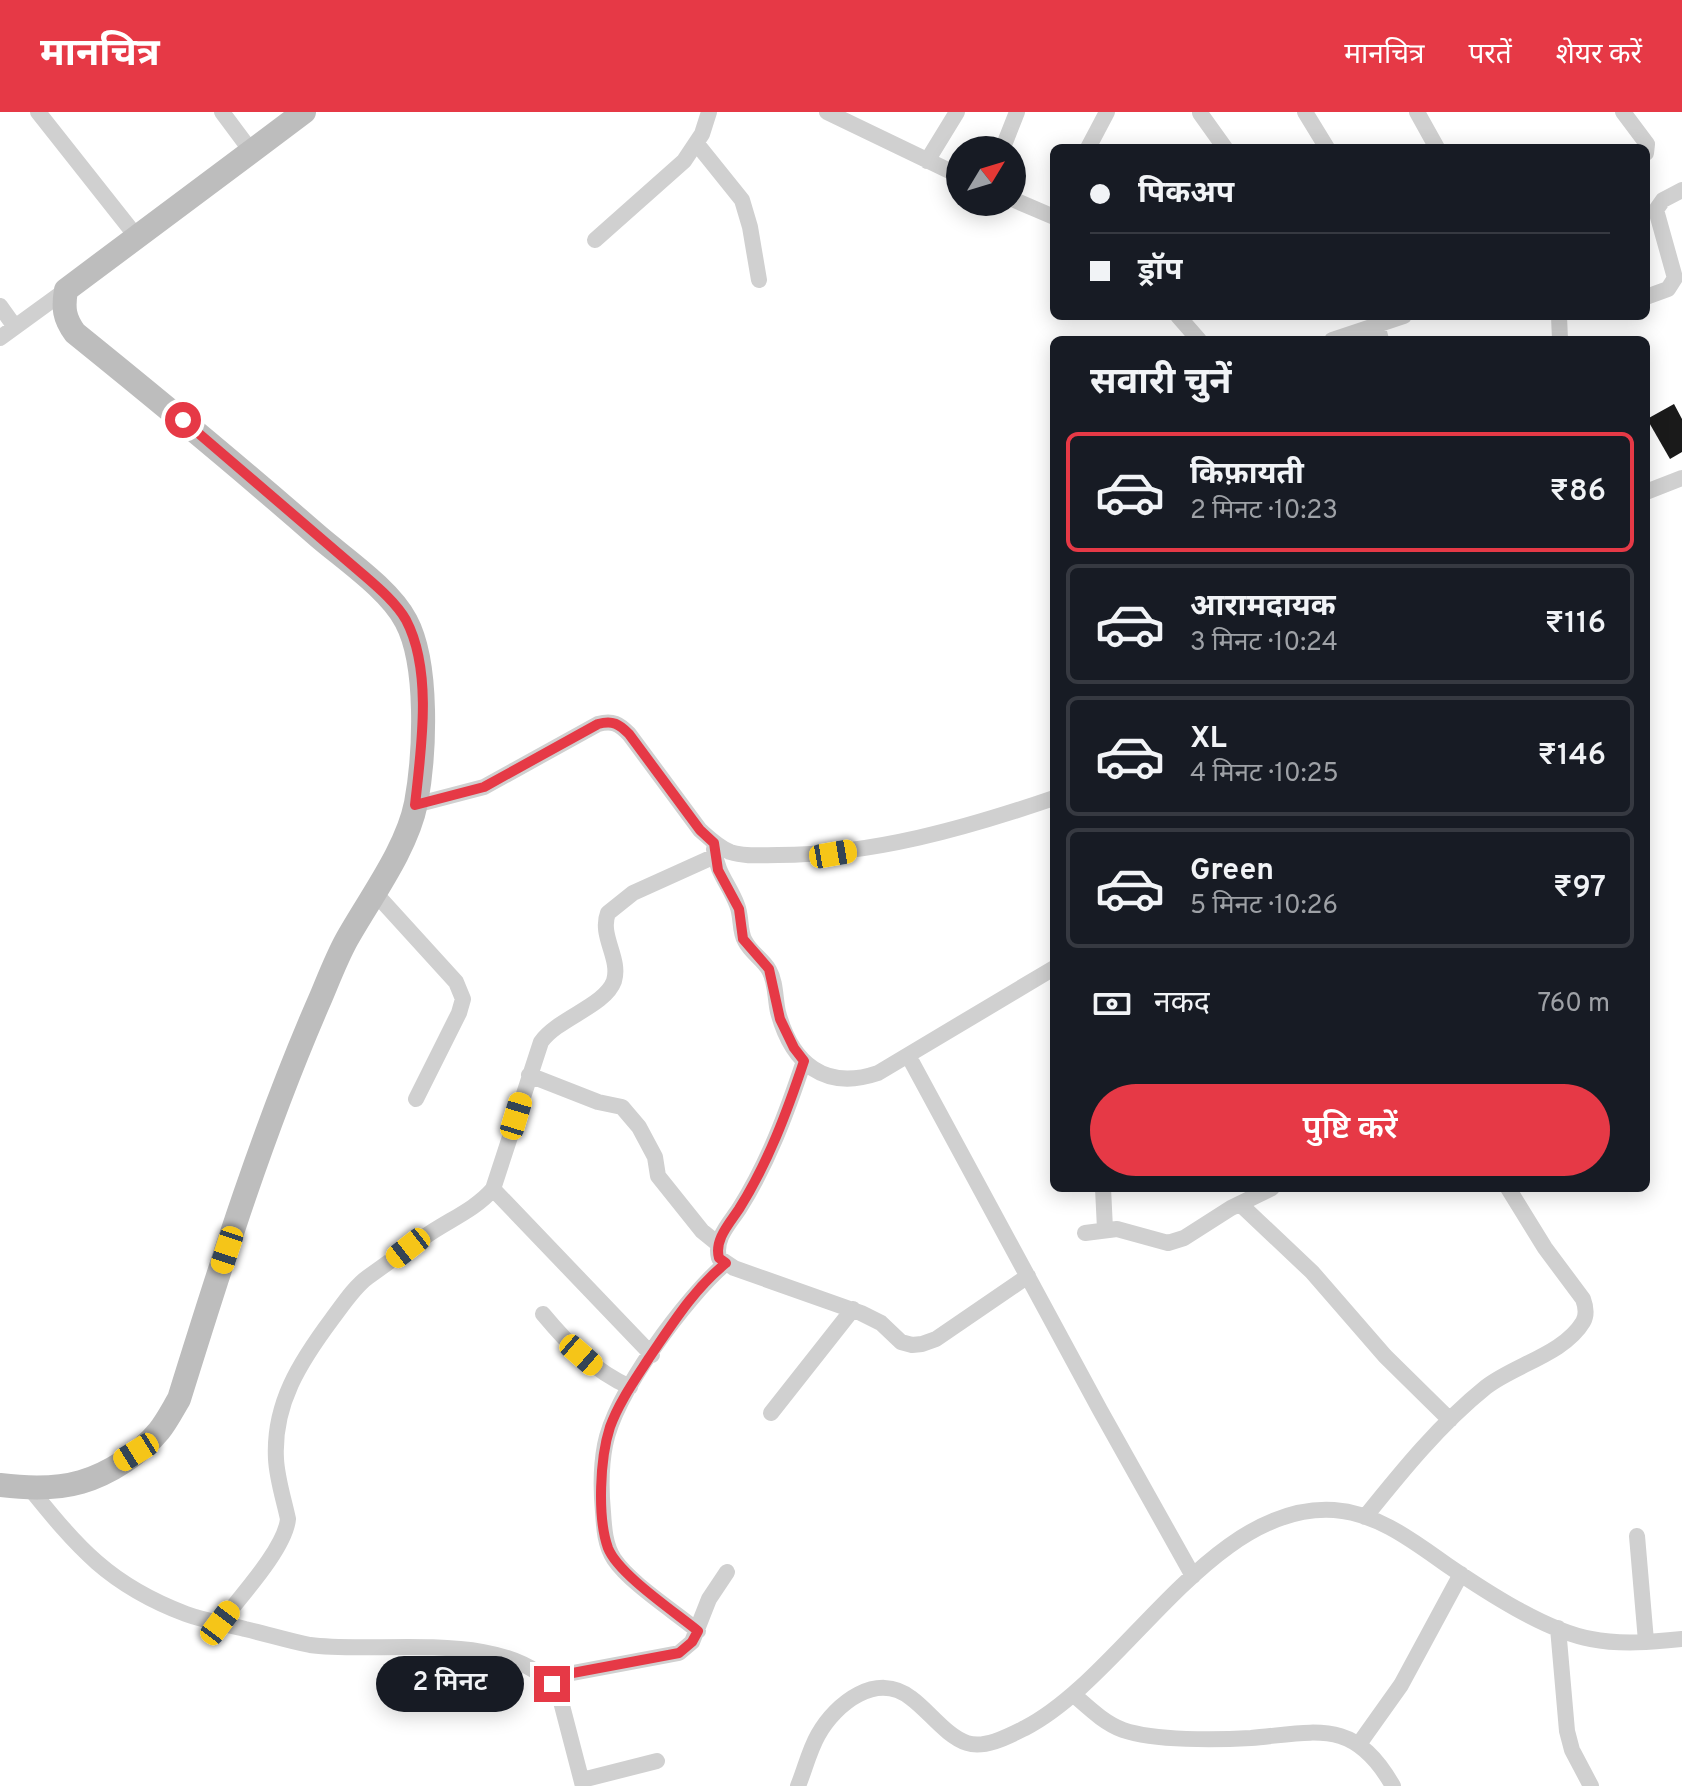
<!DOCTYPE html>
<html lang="hi">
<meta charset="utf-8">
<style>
body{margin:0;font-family:Overpass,"Noto Sans Devanagari",sans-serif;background:#242831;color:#f1f3f6;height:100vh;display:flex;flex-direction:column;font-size:30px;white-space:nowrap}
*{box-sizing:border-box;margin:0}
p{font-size:26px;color:#9ea1a6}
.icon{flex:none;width:44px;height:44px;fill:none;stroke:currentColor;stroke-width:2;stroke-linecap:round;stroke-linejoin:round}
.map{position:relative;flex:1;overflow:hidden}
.panel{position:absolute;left:1050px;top:224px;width:600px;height:856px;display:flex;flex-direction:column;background:#171b24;border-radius:12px;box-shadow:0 4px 20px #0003}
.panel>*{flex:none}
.guide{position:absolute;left:1050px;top:32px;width:600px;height:176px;border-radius:12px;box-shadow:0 4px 20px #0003;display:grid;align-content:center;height:176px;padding:0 40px;background:#171b24}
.needle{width:52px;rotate:52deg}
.fabs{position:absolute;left:946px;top:24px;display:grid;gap:16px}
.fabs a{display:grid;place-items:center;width:80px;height:80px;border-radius:50%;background:#171b24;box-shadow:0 4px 20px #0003;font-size:40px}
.end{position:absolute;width:36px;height:36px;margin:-18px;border:10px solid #e63946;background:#fff;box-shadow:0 0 0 4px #fff}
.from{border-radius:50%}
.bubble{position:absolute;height:56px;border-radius:28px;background:#171b24;box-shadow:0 4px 20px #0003;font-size:26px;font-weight:600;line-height:56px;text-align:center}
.car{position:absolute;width:24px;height:48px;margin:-24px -12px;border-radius:10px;box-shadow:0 0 6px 2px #0007;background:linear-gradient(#f5c518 24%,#345 0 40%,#f5c518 0 76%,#345 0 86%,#f5c518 0)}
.guide b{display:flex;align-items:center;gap:28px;height:76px;font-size:30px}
.guide b+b{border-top:2px solid #363941}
.guide i{width:20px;height:20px;background:#f1f3f6}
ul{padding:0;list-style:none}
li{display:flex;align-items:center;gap:24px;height:120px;margin:0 16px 12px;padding:0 24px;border:4px solid #363941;border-radius:12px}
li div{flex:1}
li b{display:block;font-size:30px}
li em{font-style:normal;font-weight:600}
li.on{border-color:#e63946}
li>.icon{width:72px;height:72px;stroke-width:1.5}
h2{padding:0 40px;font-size:36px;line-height:96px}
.pay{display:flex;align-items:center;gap:20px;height:88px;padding:0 40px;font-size:30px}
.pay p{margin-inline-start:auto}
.button{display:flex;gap:16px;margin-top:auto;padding:16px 40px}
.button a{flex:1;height:92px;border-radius:48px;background:#e63946;color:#fff;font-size:32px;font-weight:600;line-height:92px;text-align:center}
header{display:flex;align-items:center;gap:48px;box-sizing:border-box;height:112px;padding:0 40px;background:#e63946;color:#fff}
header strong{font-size:38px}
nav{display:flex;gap:44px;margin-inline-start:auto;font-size:28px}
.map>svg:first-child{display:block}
.building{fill:#1a1a1a}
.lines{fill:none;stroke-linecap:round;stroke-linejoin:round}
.street{stroke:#d0d0d0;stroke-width:16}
.secondary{stroke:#bdbdbd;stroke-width:24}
.route{stroke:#e63946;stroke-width:10}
</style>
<header>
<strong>मानचित्र</strong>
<nav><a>मानचित्र</a><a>परतें</a><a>शेयर करें</a></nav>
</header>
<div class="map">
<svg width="1682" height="1674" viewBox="0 0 1682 1674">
<rect width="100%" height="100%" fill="#fff"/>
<path class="building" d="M 1674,292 L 1682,307 L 1682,340 L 1670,347 L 1647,307 Z"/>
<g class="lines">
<path class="street" d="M 38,0 L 136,124
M 222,0 L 251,39
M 827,0 L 960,64
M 1305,0 L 1327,36
M 1417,0 L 1437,36
M 1623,0 L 1647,32 L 1646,41
M 1200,1 L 1225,36
M 697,32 L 742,88 L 750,115 L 759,168
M 1088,36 L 1107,0
M 1002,38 L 1017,0
M 927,49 L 957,0
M 1012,87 L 1054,105
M 595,128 L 684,49 L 702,22 L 709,0
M 1646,185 L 1668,177 L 1675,166 L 1656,98 L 1663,88 L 1682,78
M 0,194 L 15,215
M 1178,204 L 1199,228
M 1375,204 L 1381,228
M 1559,204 L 1560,228
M 0,226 L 66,178
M 1332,228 L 1404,204
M 1646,380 L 1682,366
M 415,693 L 484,675 L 598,612 C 613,608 619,612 629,622 L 700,718 C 709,726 718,735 730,740 C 745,745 762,743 778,743 C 872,743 966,716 1054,686
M 714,737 C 717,762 729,772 737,793 C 742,805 739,819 745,829 C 751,841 763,847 769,858 C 776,870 775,887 778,900 C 792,952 825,979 878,961 L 1054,856
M 375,781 L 456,870 L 463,887 L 459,901 L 416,987
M 909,945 L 1100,1298 L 1193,1464
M 804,949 C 787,1000 768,1051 739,1097 C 729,1112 714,1127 719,1146 L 734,1156 L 861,1201 L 881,1211 L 901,1230 L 912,1233 L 922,1232 L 936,1227 L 1028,1164
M 529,963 L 598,990 L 622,995 L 639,1015 L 655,1045 L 658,1064 L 702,1119 L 718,1132
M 1103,1076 L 1105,1117
M 493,1077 L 652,1243
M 1240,1092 L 1312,1160 L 1385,1244 L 1450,1308
M 1085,1121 L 1117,1117 L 1168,1131 L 1184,1126 L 1231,1096 L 1272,1076
M 543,1202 C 568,1232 594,1259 630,1275
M 771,1301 L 853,1197
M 28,1374 C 78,1436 109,1473 186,1502 C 205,1509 226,1512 245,1517 C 267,1522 289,1529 310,1533 C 380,1543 513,1514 559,1582 L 583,1674
M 1365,1405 C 1402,1359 1440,1312 1486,1275 C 1514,1253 1564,1242 1583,1210 C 1587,1203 1586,1195 1583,1187 L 1545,1136 L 1508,1076
M 1637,1424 L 1646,1529
M 220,1511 C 239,1486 285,1437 288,1407 C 284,1388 277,1367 276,1347 C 273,1292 300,1250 332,1207 C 342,1194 354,1175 368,1165 C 386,1152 404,1139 423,1126 C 446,1109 474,1099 493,1077 L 541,930 C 558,906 605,894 614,869 C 621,846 599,824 608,801 L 633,781 L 715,744
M 1558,1516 L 1567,1619 L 1572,1638 L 1591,1674
M 698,1519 C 674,1499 630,1471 614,1447 C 605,1433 604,1416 603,1400 C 601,1379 601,1354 605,1333 C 615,1281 686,1185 726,1151
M 546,1566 L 679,1541 L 692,1530 L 709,1487 L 727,1460
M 1074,1583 C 1089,1596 1104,1611 1123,1618 C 1155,1629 1217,1628 1251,1626 C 1318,1620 1354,1606 1393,1674
M 1359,1632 L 1401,1573 L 1461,1462
M 582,1668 L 657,1649
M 798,1674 C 805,1657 809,1639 818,1623 C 836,1591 877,1559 911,1586 C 929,1599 946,1624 967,1631 C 985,1637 1009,1624 1025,1616 C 1124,1565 1211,1390 1334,1398 C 1377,1401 1413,1429 1447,1453 C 1485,1479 1546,1519 1591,1527 C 1621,1533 1653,1530 1682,1527"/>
<path class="secondary" d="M 0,1373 C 24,1376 57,1377 81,1370 C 109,1362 141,1341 159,1319 C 167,1309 173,1297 179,1287 C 221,1152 264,1015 321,885 C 329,866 337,845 347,827 C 370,786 407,737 416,691 C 425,642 429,552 406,509 C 390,478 346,448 319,425 C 239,355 158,288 75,221 C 64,206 63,196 66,178 L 304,0"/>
</g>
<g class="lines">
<path class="route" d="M 183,308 L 359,459 C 375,473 395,489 406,508 C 433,559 421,638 415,693 L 484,675 L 598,612 C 613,608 619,612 629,622 L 700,718 L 714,731 L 718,758 L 739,797 L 743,827 L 769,857 L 780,907 L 794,936 L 804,949 C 787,1000 768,1051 739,1097 C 729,1112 714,1128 719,1146 L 726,1151 C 693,1178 673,1211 649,1246 C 635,1268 619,1290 610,1315 C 600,1346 597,1405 608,1436 C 618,1462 675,1500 698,1519 L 692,1530 L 679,1541 L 546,1566 L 552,1572"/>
</g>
</svg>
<div class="fabs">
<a><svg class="needle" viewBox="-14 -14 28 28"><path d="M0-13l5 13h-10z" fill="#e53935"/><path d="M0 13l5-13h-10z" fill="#9ea1a6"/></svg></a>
</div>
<i class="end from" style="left:183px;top:308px"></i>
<i class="end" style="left:552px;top:1572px"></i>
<div class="bubble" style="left:376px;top:1544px;width:148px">2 मिनट</div>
<i class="car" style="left:833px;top:742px;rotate:80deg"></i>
<i class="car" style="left:516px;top:1004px;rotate:17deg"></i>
<i class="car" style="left:408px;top:1136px;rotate:232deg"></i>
<i class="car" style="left:227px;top:1138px;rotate:198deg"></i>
<i class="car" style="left:581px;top:1243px;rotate:131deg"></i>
<i class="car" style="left:136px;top:1340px;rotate:238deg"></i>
<i class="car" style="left:220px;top:1511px;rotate:37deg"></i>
<div class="guide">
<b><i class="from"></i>पिकअप</b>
<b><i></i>ड्रॉप</b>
</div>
<section class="panel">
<h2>सवारी चुनें</h2>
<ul>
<li class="on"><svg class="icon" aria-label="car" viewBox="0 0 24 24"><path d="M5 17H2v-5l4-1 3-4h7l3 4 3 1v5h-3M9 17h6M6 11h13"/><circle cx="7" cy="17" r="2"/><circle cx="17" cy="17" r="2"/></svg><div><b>किफ़ायती</b><p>2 मिनट · 10:23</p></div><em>₹86</em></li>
<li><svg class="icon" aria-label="car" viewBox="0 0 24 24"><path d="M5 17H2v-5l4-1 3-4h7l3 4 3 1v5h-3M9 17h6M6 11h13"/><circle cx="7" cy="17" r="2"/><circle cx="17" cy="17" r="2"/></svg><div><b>आरामदायक</b><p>3 मिनट · 10:24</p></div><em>₹116</em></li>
<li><svg class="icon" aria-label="car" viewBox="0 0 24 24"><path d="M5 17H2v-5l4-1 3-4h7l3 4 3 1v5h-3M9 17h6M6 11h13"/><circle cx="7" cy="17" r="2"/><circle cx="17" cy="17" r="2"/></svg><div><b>XL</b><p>4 मिनट · 10:25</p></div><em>₹146</em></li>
<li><svg class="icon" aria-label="car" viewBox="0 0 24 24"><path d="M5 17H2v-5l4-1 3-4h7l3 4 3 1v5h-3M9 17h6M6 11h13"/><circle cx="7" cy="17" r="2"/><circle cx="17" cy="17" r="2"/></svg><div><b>Green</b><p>5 मिनट · 10:26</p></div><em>₹97</em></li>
</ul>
<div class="pay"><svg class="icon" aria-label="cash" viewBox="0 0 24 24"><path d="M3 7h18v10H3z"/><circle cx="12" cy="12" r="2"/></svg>नकद<p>760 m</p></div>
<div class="button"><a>पुष्टि करें</a></div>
</section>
</div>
